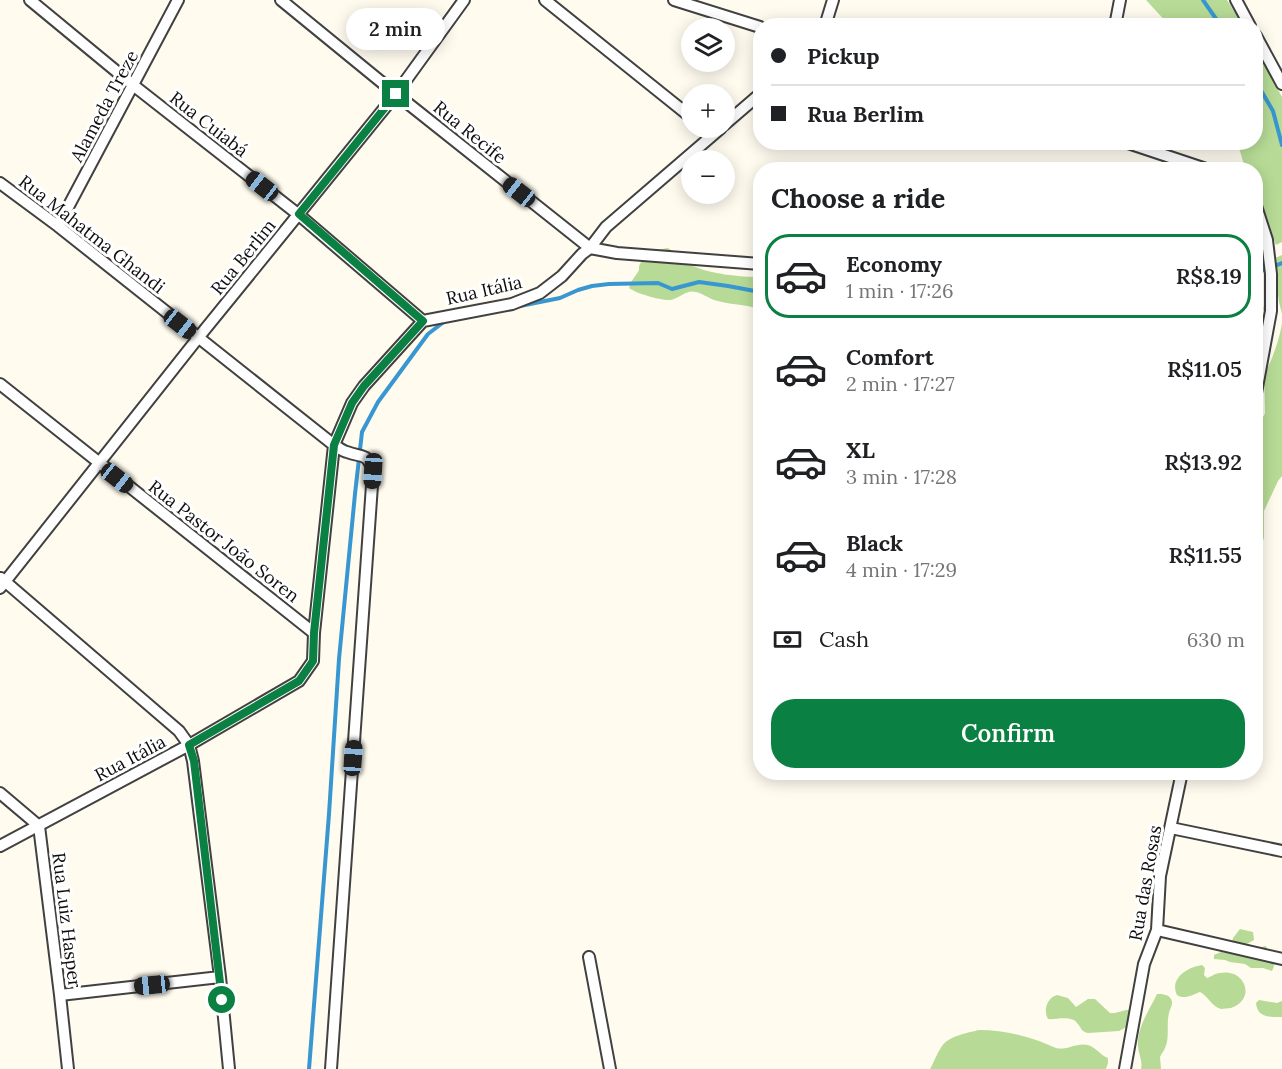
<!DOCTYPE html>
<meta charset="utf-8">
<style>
body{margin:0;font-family:Lora,serif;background:#f2f2f2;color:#202124;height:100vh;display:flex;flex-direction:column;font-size:22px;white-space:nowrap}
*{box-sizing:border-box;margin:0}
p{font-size:20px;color:#757577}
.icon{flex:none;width:33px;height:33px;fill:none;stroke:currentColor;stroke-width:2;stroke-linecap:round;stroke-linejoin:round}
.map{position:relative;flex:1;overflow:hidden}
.details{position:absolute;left:753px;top:162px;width:510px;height:618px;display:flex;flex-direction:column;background:#fff;border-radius:24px;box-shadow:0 3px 15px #0003}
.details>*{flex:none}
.banner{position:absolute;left:753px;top:18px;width:510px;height:132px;border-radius:24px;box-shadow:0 3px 15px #0003;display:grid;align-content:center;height:132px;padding:0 18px;background:#fff}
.tools{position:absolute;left:681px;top:18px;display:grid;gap:12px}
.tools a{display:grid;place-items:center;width:54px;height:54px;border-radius:50%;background:#fff;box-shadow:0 3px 15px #0003;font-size:30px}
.end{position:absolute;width:27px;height:27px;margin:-14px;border:8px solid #0b8043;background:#fff;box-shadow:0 0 0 3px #fff}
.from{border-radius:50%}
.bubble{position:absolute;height:42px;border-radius:21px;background:#fff;box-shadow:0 3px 15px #0003;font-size:20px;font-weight:600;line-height:42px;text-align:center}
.car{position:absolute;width:18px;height:36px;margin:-18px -9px;border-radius:8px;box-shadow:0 0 4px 2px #0007;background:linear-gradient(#222 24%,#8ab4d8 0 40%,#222 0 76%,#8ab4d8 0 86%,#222 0)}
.banner b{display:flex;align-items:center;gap:21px;height:57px;font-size:22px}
.banner b+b{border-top:2px solid #e0e0e0}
.banner i{width:15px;height:15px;background:#202124}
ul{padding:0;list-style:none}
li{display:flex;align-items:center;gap:18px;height:84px;margin:0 12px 9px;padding:0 6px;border:3px solid transparent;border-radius:24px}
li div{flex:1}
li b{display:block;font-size:22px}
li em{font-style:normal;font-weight:600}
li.selected{border-color:#0b8043}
li>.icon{width:54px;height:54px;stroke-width:1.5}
h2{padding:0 18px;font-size:27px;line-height:72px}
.pay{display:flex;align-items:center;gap:15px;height:66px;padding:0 18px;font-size:22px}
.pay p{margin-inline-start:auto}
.cta{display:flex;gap:12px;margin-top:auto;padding:12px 18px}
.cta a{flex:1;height:69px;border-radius:24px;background:#0b8043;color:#fff;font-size:24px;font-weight:600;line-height:69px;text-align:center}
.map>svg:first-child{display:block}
.forest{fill:#b7db96}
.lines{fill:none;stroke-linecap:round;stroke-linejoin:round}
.stream{stroke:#3897d0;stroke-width:4}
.minor-casing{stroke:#414141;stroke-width:14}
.minor{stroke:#fff;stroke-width:10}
.route{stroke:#0b8043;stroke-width:8}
.labels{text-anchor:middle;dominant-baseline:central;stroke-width:6;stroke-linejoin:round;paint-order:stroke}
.street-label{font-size:18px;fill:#0e0e0e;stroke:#fff}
</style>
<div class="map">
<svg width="1282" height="1069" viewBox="0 0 1282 1069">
<rect width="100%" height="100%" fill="#fffbef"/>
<path class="forest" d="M 1146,0 L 1227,0 L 1243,25 L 1169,25 Z
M 1256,49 L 1282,97 L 1282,242 L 1276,245 L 1263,210 L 1256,197 L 1256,170 L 1239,169 L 1244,165 L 1240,151 L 1234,143 L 1256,142 Z
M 668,248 C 675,253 683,261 691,265 C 709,274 740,277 760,277 L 760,309 C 745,304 729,305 714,300 C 708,298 702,293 696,292 C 686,289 679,299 670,300 C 662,301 635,293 629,288 C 632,278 635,278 639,270 C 639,269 639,267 639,266 C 645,253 656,250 668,248 Z
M 1282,255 L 1282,314 L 1279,302 L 1273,259 Z
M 1256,283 L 1264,309 L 1260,318 L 1256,319 Z
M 1282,323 L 1282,476 L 1278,481 L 1264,511 L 1264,538 L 1256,559 L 1256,450 L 1260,423 L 1265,413 L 1264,374 C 1272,362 1280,337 1282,323 Z
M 1240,929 L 1253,932 L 1254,940 L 1243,946 L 1232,943 L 1233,938 Z
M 1266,946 L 1273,962 L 1274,966 L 1272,971 L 1263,968 L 1251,968 L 1245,964 L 1230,962 L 1225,960 L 1214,959 L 1214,955 L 1221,952 L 1251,957 L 1257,948 Z
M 1202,965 L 1205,968 L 1204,975 L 1207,978 C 1211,977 1215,973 1220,973 C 1245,968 1257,999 1231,1008 C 1228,1008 1224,1009 1221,1009 C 1212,1007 1208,996 1200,992 C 1192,995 1185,1000 1177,995 C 1169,978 1188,967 1202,965 Z
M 1157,994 C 1162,994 1168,994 1171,999 C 1174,1004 1170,1008 1169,1013 C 1166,1025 1170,1037 1165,1048 C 1164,1051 1161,1054 1160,1057 L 1161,1069 L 1141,1069 C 1143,1060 1138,1054 1138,1045 C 1137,1027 1150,1009 1157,994 Z
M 1057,995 L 1068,998 L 1076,1007 L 1088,999 L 1095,999 L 1110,1013 C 1118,1014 1124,1009 1132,1010 L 1130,1025 L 1119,1031 L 1088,1033 C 1080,1031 1082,1028 1077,1023 C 1071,1015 1056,1020 1048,1019 C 1043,1010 1047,998 1057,995 Z
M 1259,1000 L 1277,1003 L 1282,1001 L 1282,1017 C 1271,1017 1257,1018 1256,1003 Z
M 979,1030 C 1000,1030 1019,1034 1039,1041 C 1045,1043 1050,1046 1056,1048 C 1066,1051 1077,1042 1088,1045 C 1097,1048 1100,1055 1108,1058 L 1108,1063 L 1106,1069 L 930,1069 C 934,1062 937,1053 942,1046 C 949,1036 967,1033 979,1030 Z"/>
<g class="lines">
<path class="stream" d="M 1203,0 L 1221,26
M 1256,82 L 1273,111 L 1282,145
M 1256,273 L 1282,263
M 520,306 L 560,298 L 578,290 L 592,286 L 609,284 L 658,283 L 672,289 L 699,282 L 728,286 L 760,292
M 309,1069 L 329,814 L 339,659 L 355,494 L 362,432 L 378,402 L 428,334 L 445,321"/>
<defs>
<path id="minor" d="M 30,0 L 133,85 L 299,215 L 423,321
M 281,0 L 396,94 L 590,248 L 617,253 L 760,264
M 545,0 L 692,118
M 674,0 L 760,27
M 1236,0 L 1250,26
M 825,26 L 833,0
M 1115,26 L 1120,0
M 1256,36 L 1282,84
M 724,125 L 760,94
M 1125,142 L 1209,170
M 0,183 L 58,226 L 334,445 C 338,447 342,451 347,452 C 363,458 367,452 373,471 L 331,1069
M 1256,206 L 1267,240 L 1271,274 L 1271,311 L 1256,393
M 58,226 L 178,0
M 1256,244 L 1267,240
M 0,384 L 314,633
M 1,578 L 179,731 L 189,745 L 193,761 L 220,977 L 229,1069
M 0,588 L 198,338 L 396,94 L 464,0
M 0,793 L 39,826 L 60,995 L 68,1069
M 1171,828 L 1282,851
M 0,846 L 189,745 L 299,681 L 313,661 L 314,633 L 334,445 L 352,403 L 364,386 L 423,321 L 512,304 L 540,293 L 562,276 L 582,254 L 590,248 L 606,227 L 721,128
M 1157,930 L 1282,959
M 589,957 L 610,1069
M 60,995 L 220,977
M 1125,1069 L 1144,964 L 1157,930 L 1160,876 L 1182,772"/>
</defs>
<use href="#minor" class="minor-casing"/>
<use href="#minor" class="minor"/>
</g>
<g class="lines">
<path class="route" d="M 222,1000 L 194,761 L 189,745 L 299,681 L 313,661 L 314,633 L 334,445 L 352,403 L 364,386 L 423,321 L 299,214 L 396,94"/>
</g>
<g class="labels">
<g class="street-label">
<text transform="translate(104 106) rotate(-62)">Alameda Treze</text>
<text transform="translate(209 124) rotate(38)">Rua Cuiabá</text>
<text transform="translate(470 132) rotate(39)">Rua Recife</text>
<text transform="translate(92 234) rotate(38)">Rua Mahatma Ghandi</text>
<text transform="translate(243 257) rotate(-51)">Rua Berlim</text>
<text transform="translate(484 290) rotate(-13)">Rua Itália</text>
<text transform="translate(224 541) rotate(38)">Rua Pastor João Soren</text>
<text transform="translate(130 758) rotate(-28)">Rua Itália</text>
<text transform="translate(1145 883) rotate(-80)">Rua das Rosas</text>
<text transform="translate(67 920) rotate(83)">Rua Luiz Hasper</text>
</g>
</g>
</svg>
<div class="tools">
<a><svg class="icon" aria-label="layers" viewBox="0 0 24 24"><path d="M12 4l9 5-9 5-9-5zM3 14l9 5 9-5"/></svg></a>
<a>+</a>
<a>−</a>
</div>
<i class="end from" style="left:222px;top:1000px"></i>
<i class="end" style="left:396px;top:94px"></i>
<div class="bubble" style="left:346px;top:8px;width:99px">2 min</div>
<i class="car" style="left:262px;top:186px;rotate:308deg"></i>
<i class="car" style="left:519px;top:192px;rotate:308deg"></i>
<i class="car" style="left:180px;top:324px;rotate:128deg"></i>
<i class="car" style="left:373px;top:471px;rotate:184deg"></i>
<i class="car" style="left:117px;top:478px;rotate:128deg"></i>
<i class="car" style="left:353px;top:758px;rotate:4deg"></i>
<i class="car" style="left:152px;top:985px;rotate:264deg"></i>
<div class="banner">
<b><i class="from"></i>Pickup</b>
<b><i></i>Rua Berlim</b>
</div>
<section class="details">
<h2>Choose a ride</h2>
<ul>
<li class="selected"><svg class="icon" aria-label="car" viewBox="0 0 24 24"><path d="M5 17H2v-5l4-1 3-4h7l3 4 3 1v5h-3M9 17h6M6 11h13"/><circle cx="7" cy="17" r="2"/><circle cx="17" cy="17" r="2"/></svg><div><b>Economy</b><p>1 min · 17:26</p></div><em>R$8.19</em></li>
<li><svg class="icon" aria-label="car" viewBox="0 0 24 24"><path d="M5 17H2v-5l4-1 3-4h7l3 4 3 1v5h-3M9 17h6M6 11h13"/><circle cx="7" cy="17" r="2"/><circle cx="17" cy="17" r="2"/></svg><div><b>Comfort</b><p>2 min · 17:27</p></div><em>R$11.05</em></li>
<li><svg class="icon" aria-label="car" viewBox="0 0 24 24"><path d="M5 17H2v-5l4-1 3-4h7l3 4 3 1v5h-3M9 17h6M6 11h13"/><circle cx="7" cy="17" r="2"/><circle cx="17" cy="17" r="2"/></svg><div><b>XL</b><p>3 min · 17:28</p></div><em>R$13.92</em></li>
<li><svg class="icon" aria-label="car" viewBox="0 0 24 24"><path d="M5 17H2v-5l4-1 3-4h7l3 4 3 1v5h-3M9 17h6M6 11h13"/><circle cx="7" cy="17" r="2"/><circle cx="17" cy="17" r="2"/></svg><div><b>Black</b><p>4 min · 17:29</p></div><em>R$11.55</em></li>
</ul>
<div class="pay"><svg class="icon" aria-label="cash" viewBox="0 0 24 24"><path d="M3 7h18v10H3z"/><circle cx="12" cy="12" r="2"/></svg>Cash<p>630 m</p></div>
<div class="cta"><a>Confirm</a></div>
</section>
</div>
